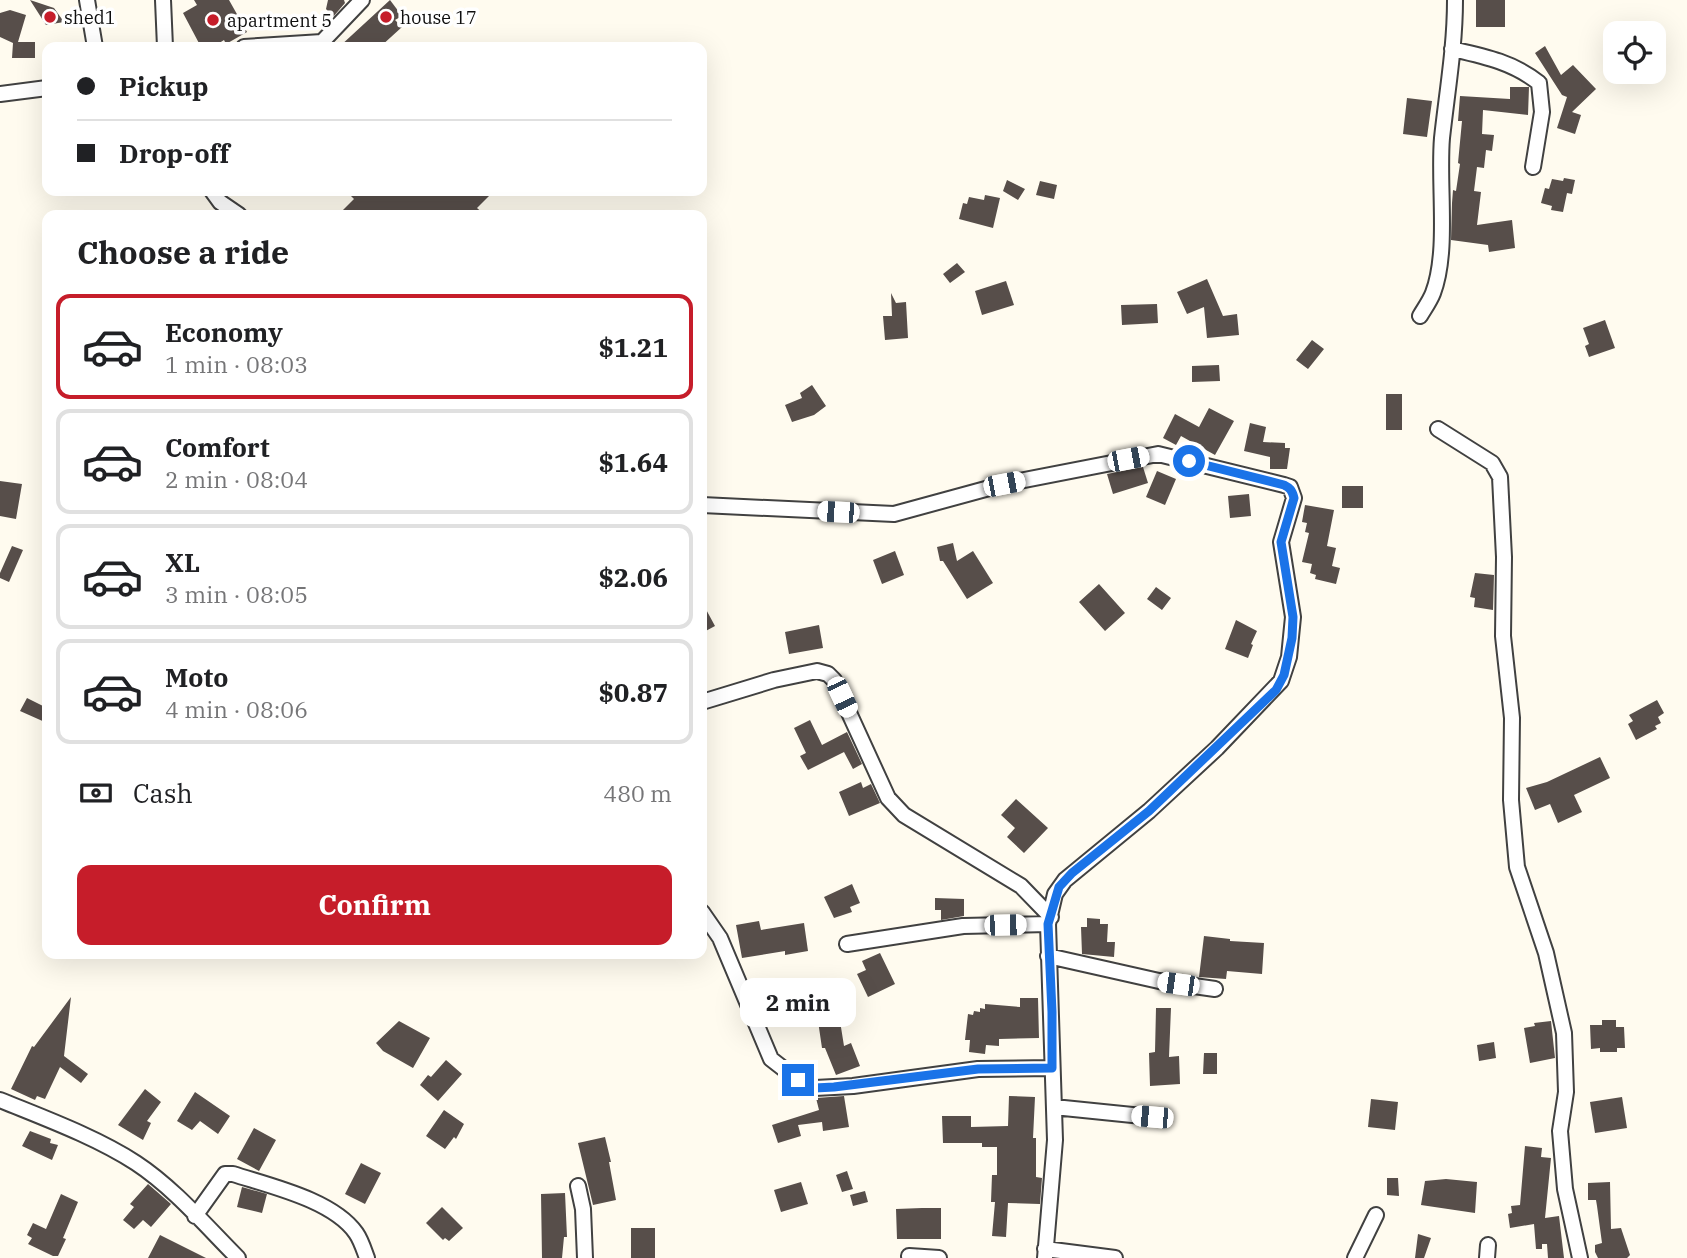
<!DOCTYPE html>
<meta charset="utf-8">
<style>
body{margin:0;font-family:"IBM Plex Serif",serif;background:#f6f6f6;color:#202124;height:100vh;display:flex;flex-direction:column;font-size:26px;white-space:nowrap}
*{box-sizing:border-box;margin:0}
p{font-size:23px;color:#757577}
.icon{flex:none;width:38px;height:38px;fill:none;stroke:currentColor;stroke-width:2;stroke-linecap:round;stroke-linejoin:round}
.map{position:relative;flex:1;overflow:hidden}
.side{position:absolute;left:42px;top:210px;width:665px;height:749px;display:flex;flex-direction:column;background:#fff;border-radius:14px;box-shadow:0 7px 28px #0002}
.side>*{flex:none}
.hud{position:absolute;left:42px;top:42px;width:665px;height:154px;border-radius:14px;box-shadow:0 7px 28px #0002;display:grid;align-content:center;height:154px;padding:0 35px;background:#fff}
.controls{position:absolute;left:1603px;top:21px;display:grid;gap:14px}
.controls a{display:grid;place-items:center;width:63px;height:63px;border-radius:14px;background:#fff;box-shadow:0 7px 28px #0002;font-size:35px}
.end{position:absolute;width:32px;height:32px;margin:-16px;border:9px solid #1a73e8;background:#fff;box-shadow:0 0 0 4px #fff}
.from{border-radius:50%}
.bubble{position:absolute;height:49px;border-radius:14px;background:#fff;box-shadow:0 7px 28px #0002;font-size:23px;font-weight:700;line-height:49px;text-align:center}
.car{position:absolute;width:21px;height:42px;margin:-21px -10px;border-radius:9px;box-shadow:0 0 5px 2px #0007;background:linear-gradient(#fff 24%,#345 0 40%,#fff 0 76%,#345 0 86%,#fff 0)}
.hud b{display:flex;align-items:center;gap:24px;height:66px;font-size:26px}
.hud b+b{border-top:2px solid #e0e0e0}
.hud i{width:18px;height:18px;background:#202124}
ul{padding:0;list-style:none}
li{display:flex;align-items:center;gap:21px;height:105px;margin:0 14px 10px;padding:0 21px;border:4px solid #e0e0e0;border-radius:14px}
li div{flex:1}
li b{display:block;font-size:26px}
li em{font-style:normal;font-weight:700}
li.active{border-color:#c61d2a}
li>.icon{width:63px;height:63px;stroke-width:1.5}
h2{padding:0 35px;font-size:32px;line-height:84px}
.pay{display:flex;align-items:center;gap:18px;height:77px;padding:0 35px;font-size:26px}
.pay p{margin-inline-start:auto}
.primary-button{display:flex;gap:14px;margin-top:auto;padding:14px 35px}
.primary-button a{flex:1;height:80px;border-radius:14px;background:#c61d2a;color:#fff;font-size:28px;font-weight:700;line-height:80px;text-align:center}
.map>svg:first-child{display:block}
.building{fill:#574e4a}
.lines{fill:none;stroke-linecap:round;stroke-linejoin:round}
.minor-casing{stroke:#414141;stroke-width:18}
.minor{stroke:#fff;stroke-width:14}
.route{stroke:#1a73e8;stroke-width:9}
.poi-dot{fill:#c61d2a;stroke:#fff;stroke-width:2.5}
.labels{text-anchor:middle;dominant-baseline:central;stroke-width:7;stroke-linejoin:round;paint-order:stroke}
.poi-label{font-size:18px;fill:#0e0e0e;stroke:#fff;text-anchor:start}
</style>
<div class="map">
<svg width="1687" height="1258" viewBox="0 0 1687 1258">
<rect width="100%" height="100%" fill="#fffbef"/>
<path class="building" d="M 30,0 L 54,8 L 64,22 L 46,25 Z
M 194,0 L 229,0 L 247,32 L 226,44 L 224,40 L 213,47 L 210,42 L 201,47 L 183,13 L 197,5 Z
M 328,0 L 344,0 L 345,3 L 333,17 L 326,9 Z
M 390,0 L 402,16 L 395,20 L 402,27 L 380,47 L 339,47 Z
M 1476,0 L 1505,0 L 1505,27 L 1476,27 Z
M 10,10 L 26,15 L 18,42 L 35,42 L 35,58 L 12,58 L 13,43 L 0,37 L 0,13 Z
M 79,13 L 81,26 L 64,27 L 64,14 Z
M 1545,46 L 1561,75 L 1573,65 L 1596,89 L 1572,112 L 1581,115 L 1575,134 L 1557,128 L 1567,97 L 1562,95 L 1535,53 Z
M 1510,87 L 1529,87 L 1528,115 L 1483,110 L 1482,134 L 1494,135 L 1492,151 L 1486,150 L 1484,168 L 1477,167 L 1474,191 L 1481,192 L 1477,225 L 1512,220 L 1515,248 L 1489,252 L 1488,245 L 1451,240 L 1452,203 L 1453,190 L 1456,191 L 1460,164 L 1458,163 L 1462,121 L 1458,121 L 1460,96 L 1510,99 Z
M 1407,98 L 1432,101 L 1427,137 L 1403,134 Z
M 1564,178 L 1575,180 L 1572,194 L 1567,193 L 1563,212 L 1551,210 L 1552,206 L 1541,203 L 1545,188 L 1549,189 L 1552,179 L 1563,181 Z
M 1007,180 L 1025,189 L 1018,200 L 1003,191 Z
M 1040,181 L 1057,185 L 1054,199 L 1036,195 Z
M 346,191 L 494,191 L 477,208 L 485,215 L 338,215 L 354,199 Z
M 985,195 L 1000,198 L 993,228 L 959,219 L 963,203 L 967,204 L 969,197 L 984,200 Z
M 957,263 L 965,272 L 950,283 L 943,274 Z
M 1207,279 L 1223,316 L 1237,314 L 1239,335 L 1207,338 L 1204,307 L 1187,314 L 1177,292 Z
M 1006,281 L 1014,305 L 982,315 L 975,291 Z
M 891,293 L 896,303 L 906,302 L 908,338 L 885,340 L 883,316 L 892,316 Z
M 1157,304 L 1158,323 L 1122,325 L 1121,305 Z
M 1605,320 L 1615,348 L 1589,357 L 1585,346 L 1589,344 L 1583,328 Z
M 1312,340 L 1324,349 L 1308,369 L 1296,360 Z
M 1219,365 L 1220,381 L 1192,382 L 1192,366 Z
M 812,385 L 826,406 L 814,415 L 792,422 L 785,405 L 802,398 L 800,393 Z
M 1386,394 L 1402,394 L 1402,430 L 1386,430 Z
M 1209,408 L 1234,421 L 1215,455 L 1181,436 L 1176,445 L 1163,438 L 1175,414 L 1199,427 Z
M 1250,423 L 1266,427 L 1263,442 L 1285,443 L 1285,448 L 1290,448 L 1287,469 L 1270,469 L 1270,457 L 1244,451 Z
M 1143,467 L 1148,483 L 1113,494 L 1107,474 Z
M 1157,471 L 1176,479 L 1165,505 L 1146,497 Z
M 0,481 L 22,484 L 16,519 L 0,516 Z
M 1342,486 L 1363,486 L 1363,508 L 1342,508 Z
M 1249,494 L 1251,516 L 1230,518 L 1228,496 Z
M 1305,505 L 1334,510 L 1327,546 L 1336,548 L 1332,566 L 1340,568 L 1336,584 L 1315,579 L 1316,575 L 1310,573 L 1312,564 L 1302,562 L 1309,533 L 1305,532 L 1307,523 L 1302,522 Z
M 953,543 L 957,561 L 973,551 L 993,583 L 967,599 L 943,561 L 940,561 L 937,547 Z
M 12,546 L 23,550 L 9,582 L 0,578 L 0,573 Z
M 895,551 L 904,575 L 882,584 L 873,560 Z
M 1475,573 L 1494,575 L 1493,610 L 1474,607 L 1475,598 L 1470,597 Z
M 1099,584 L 1125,613 L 1105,631 L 1079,602 Z
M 1156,587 L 1171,598 L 1162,610 L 1147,599 Z
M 702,602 L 715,626 L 702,633 Z
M 1236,620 L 1257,631 L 1251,644 L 1253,645 L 1248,658 L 1225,649 Z
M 819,625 L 823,648 L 789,654 L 785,632 Z
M 27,698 L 47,708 L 47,723 L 20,711 Z
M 1657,700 L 1664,713 L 1658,717 L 1661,723 L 1655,726 L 1657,729 L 1636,740 L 1628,724 L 1633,721 L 1629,715 Z
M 810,720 L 822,745 L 847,732 L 862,764 L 853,769 L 844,752 L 808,770 L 800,756 L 806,753 L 794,728 Z
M 1600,757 L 1610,778 L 1574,795 L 1582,812 L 1558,823 L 1550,804 L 1535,810 L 1526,788 L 1547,782 Z
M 861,782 L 863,788 L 871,784 L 880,803 L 849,816 L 839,792 Z
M 1016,799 L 1048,828 L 1024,853 L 1007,837 L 1015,828 L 1001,815 Z
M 852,884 L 860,903 L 850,907 L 852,912 L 834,918 L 824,897 Z
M 935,898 L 964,899 L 964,916 L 941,920 L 941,910 L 935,910 Z
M 1087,918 L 1100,919 L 1100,924 L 1108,924 L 1107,942 L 1115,942 L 1114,957 L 1082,954 L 1081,927 L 1087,927 Z
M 759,921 L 761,930 L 804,923 L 808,951 L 785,955 L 785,951 L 742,958 L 736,925 Z
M 1204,936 L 1230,939 L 1230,941 L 1264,943 L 1262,974 L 1227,971 L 1226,979 L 1199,977 Z
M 880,953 L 895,984 L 868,997 L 857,974 L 866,970 L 862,961 Z
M 833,996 L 835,1021 L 840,1021 L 844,1046 L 851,1043 L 860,1066 L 836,1075 L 825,1048 L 822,1048 L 818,1021 L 816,1021 L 814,997 Z
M 71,997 L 64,1056 L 88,1074 L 81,1083 L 60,1067 L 45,1099 L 37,1096 L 35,1100 L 11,1089 L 32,1046 L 34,1047 Z
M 1020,998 L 1038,998 L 1039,1038 L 999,1039 L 999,1046 L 986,1045 L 985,1054 L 969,1052 L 970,1040 L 965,1040 L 968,1014 L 973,1015 L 974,1011 L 980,1012 L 980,1008 L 985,1009 L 985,1004 L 1020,1007 Z
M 1156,1008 L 1171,1008 L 1169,1057 L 1179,1056 L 1180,1084 L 1150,1086 L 1149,1053 L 1155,1052 Z
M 1602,1020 L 1616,1020 L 1616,1027 L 1624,1027 L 1625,1048 L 1617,1048 L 1617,1052 L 1600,1052 L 1600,1048 L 1591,1049 L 1590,1025 L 1602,1025 Z
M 399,1021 L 430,1038 L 413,1068 L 383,1051 L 376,1043 Z
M 1551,1021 L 1555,1058 L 1530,1063 L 1524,1028 L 1535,1026 L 1534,1023 Z
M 1494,1042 L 1496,1058 L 1479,1061 L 1477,1045 Z
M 1204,1053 L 1217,1053 L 1217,1074 L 1203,1074 Z
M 446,1060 L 462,1074 L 438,1101 L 420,1085 L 428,1075 L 431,1077 Z
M 145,1089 L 161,1102 L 147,1121 L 151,1123 L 143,1140 L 118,1125 Z
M 195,1092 L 230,1116 L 218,1134 L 200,1121 L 192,1130 L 177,1121 Z
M 844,1096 L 849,1127 L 823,1131 L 822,1122 L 798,1125 L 801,1136 L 778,1143 L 772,1125 L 819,1110 L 816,1098 Z
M 1009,1096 L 1035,1097 L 1033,1138 L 1036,1138 L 1036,1177 L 1042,1178 L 1040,1204 L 1008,1203 L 1006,1237 L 992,1236 L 995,1202 L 991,1202 L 992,1175 L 997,1175 L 997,1147 L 982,1147 L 982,1143 L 943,1143 L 942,1116 L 971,1116 L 971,1127 L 1008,1126 Z
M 1622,1097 L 1627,1128 L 1595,1133 L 1590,1102 Z
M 1371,1099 L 1398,1102 L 1395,1130 L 1368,1127 Z
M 444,1110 L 464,1124 L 456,1139 L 454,1137 L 445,1149 L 426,1136 Z
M 254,1128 L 276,1140 L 259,1171 L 237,1159 Z
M 30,1131 L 51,1139 L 50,1143 L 58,1145 L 52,1160 L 22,1146 Z
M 605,1137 L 611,1162 L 609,1162 L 616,1200 L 593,1205 L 578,1143 Z
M 1525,1146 L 1542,1148 L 1541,1157 L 1551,1158 L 1545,1218 L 1559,1216 L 1564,1258 L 1548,1258 L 1547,1244 L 1542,1244 L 1542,1249 L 1536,1249 L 1534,1224 L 1510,1228 L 1508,1214 L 1512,1213 L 1511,1206 L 1520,1205 Z
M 361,1163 L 381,1173 L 365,1204 L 345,1194 Z
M 847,1171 L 853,1189 L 842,1192 L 836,1175 Z
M 1387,1178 L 1398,1178 L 1399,1196 L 1387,1195 Z
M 1446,1179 L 1477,1182 L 1475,1213 L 1421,1205 L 1425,1181 Z
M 801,1182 L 808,1204 L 781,1212 L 774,1190 Z
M 1610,1182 L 1611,1229 L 1621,1228 L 1630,1255 L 1627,1258 L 1598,1258 L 1595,1252 L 1595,1245 L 1602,1243 L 1597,1206 L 1596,1200 L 1588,1200 L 1588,1183 Z
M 148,1184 L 171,1204 L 151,1227 L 143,1220 L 134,1229 L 123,1220 L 134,1207 L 130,1204 Z
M 242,1187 L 267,1194 L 262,1213 L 237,1207 Z
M 865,1191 L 868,1202 L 853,1206 L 850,1195 Z
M 565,1193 L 567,1237 L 564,1237 L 562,1258 L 542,1258 L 541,1194 Z
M 61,1194 L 78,1202 L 63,1238 L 66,1239 L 58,1256 L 53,1256 L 28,1244 L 32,1238 L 27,1235 L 33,1223 L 46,1229 Z
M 442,1207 L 463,1228 L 449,1241 L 445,1238 L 443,1240 L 426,1223 Z
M 922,1208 L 941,1208 L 941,1239 L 897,1239 L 896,1209 Z
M 631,1228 L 655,1228 L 655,1258 L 631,1258 Z
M 1418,1234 L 1431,1238 L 1424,1258 L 1415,1258 Z
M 160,1235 L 206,1258 L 148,1258 Z"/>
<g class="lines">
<defs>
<path id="minor" d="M 87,0 L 95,47
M 163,0 L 165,47
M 244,47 L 322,42 L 362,0
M 1452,49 C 1483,56 1513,62 1539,83 L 1542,112 L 1533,167
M 0,94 L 47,88
M 212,191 L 220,202 L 239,215
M 1420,316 C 1424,309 1430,301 1433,293 C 1449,251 1438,184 1442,138 C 1447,92 1455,47 1455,0
M 1438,429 L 1492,463 L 1500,477 L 1504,557 L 1503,636 L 1512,718 L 1511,800 L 1517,867 L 1546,953 L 1564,1033 L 1566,1092 L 1560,1131 L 1565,1189 L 1580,1258
M 702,505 L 894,514 L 1004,484 L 1158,454 L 1284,485 L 1290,487 L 1294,498 L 1281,542 L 1293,617 L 1289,657 L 1281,681 L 1217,748 L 1149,811 L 1065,880 L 1055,894 L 1048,924 L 1055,1140 L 1045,1258
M 702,702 L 774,680 L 817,671 L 828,674 L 834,680 L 888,798 L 904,815 L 1021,886 L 1051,917
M 702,912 L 720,938 L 771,1059 L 798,1080 L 815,1088 L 853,1086 L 978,1069 L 1052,1068
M 847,944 L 963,926 L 1048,924
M 1048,956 L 1159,981 L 1215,989
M 0,1100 C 44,1118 96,1137 136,1163 C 174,1188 206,1226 238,1258
M 1054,1107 L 1152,1117
M 578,1186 L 583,1209 L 585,1258
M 195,1216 L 225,1174 L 233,1174 C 270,1186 333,1200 356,1233 C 361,1240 364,1250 367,1258
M 1045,1249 L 1115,1258
M 909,1256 L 939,1258
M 1355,1258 L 1376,1215
M 1487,1258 L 1488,1245"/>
</defs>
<use href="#minor" class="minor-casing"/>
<use href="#minor" class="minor"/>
</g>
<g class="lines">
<path class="route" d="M 798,1080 L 815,1088 L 834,1087 L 978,1069 L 1052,1068 L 1052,1012 L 1048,924 L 1059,887 L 1072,873 L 1149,811 L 1276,690 L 1284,675 L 1292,638 L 1293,617 L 1281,542 L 1294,498 C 1292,490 1290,488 1284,485 L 1189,461"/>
</g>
<g class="poi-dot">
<circle cx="50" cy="17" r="7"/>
<circle cx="386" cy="17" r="7"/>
<circle cx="213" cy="20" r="7"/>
</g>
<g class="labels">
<g class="poi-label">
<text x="64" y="17">shed1</text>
<text x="400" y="17">house 17</text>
<text x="227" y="20">apartment 5</text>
</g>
</g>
</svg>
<div class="controls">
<a><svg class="icon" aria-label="locate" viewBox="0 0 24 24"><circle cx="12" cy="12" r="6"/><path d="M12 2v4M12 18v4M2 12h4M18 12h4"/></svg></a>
</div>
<i class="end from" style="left:1189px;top:461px"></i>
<i class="end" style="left:798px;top:1080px"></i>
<div class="bubble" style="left:740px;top:978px;width:116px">2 min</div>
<i class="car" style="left:1128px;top:459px;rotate:79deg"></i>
<i class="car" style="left:1004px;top:484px;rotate:79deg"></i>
<i class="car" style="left:838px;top:512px;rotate:273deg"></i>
<i class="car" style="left:842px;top:697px;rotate:155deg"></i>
<i class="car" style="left:1005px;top:925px;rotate:89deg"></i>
<i class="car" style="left:1178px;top:984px;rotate:278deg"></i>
<i class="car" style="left:1152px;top:1117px;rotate:275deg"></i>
<div class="hud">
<b><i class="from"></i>Pickup</b>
<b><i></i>Drop-off</b>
</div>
<section class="side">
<h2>Choose a ride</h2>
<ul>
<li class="active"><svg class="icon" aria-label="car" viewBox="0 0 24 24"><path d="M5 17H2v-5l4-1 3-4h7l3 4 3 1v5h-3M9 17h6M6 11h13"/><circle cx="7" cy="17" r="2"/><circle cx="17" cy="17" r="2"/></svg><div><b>Economy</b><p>1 min · 08:03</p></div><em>$1.21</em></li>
<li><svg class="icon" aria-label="car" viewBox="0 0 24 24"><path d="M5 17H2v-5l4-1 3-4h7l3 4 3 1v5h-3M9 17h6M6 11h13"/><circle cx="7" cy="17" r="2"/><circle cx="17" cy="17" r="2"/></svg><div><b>Comfort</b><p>2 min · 08:04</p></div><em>$1.64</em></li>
<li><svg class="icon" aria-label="car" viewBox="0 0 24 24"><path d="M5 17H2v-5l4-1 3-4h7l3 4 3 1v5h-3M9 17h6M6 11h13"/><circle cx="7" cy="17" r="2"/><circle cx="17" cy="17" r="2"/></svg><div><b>XL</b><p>3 min · 08:05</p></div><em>$2.06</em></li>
<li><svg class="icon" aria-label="car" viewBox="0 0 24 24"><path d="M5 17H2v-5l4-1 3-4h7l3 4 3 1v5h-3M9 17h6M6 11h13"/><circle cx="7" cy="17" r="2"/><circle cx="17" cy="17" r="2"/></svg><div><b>Moto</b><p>4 min · 08:06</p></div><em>$0.87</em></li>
</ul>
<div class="pay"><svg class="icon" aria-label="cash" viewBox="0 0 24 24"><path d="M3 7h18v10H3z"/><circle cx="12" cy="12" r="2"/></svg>Cash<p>480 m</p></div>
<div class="primary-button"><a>Confirm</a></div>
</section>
</div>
